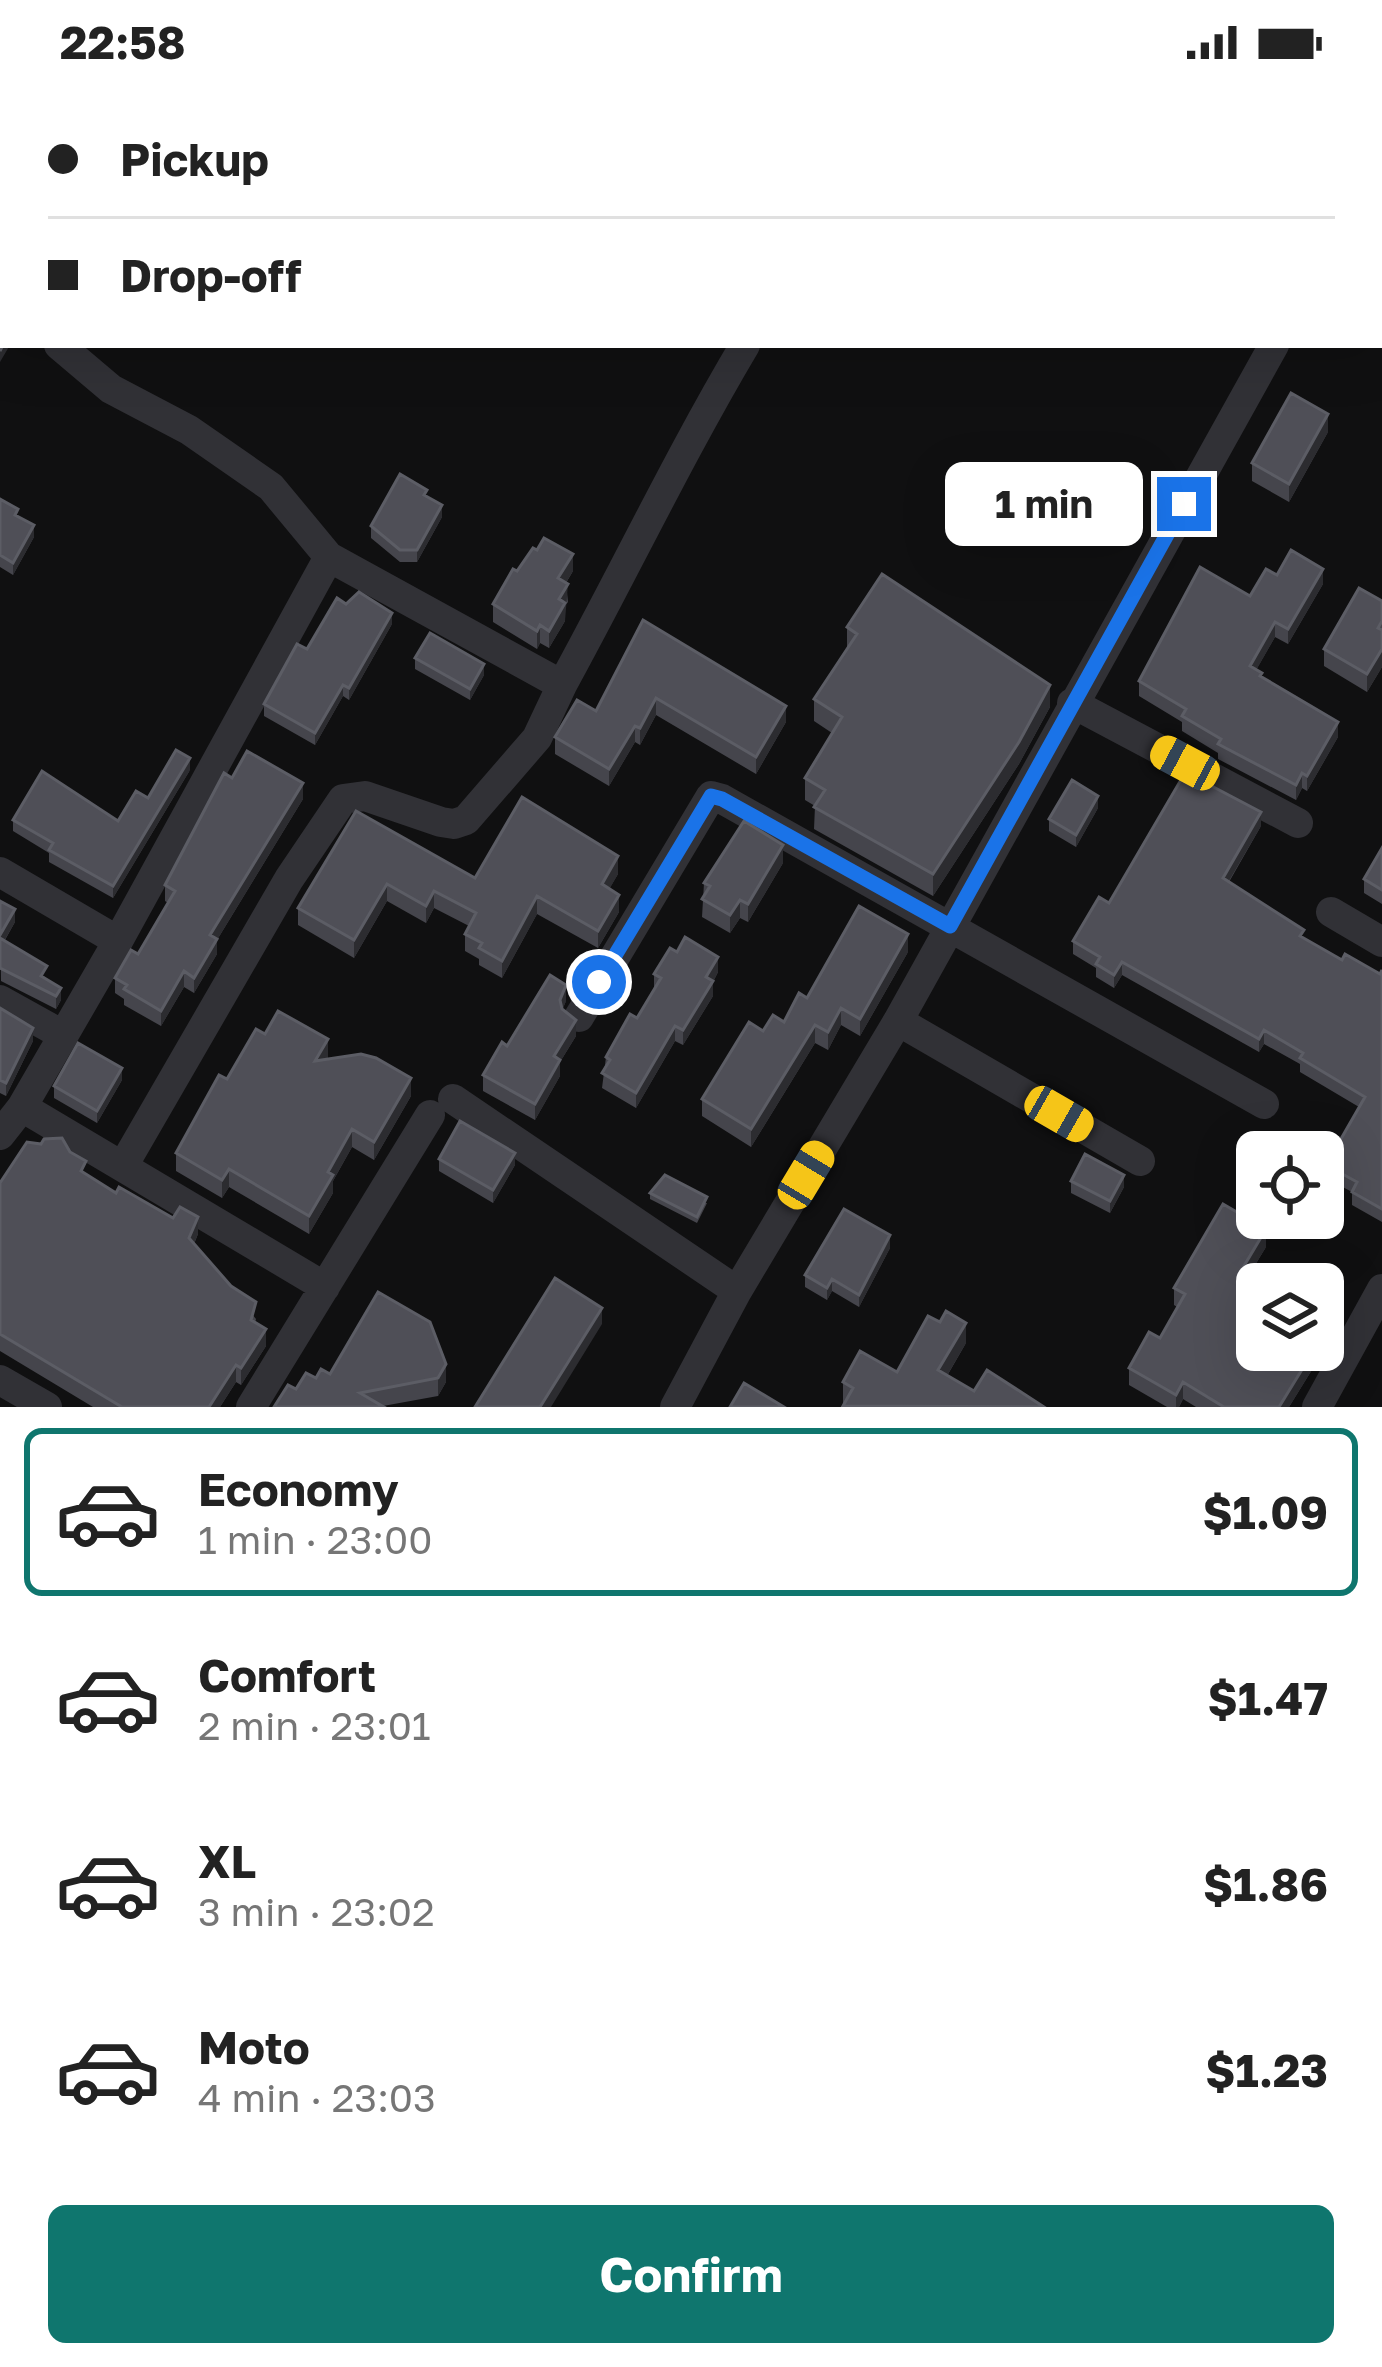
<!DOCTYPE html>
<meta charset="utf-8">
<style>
body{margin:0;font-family:"Golos Text",sans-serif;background:#f6f6f6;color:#222;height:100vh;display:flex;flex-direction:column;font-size:45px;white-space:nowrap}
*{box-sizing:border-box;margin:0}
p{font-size:39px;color:#767676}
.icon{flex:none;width:66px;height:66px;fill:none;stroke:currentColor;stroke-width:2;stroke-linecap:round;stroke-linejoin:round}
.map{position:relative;height:1323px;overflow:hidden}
.drawer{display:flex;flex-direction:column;background:#fff;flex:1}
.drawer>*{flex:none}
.guide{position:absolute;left:0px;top:0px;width:1383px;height:264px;box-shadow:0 12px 48px #0002;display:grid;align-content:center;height:264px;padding:0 48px;background:#fff}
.controls{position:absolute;left:1236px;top:1047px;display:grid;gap:24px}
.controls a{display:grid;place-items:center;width:108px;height:108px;border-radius:18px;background:#fff;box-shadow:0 12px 48px #0002;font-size:60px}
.end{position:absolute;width:54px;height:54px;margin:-27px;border:15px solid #1a73e8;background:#fff;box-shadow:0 0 0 6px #fff}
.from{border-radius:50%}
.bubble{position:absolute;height:84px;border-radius:18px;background:#fff;box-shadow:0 12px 48px #0002;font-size:39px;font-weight:700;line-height:84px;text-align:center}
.car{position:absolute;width:36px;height:72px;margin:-36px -18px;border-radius:15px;box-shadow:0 0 9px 3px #0007;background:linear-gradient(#f5c518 24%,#345 0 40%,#f5c518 0 76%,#345 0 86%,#f5c518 0)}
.guide b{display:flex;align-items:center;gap:42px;height:114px;font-size:45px}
.guide b+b{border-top:3px solid #e0e0e0}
.guide i{width:30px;height:30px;background:#222}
ul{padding:21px 0 0;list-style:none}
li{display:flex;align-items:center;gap:36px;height:168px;margin:0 24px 18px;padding:0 24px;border:6px solid transparent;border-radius:18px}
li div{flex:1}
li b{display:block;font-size:45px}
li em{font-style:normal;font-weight:700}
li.active{border-color:#0f766e}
li>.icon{width:108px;height:108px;stroke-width:1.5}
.action{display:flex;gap:24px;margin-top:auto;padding:24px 48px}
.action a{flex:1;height:138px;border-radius:18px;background:#0f766e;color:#fff;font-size:48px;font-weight:700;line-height:138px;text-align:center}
.status{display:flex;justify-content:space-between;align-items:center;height:84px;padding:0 60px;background:#fff;direction:ltr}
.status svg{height:33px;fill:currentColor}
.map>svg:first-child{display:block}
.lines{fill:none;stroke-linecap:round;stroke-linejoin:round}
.minor{stroke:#313136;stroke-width:30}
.wall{fill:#45454c}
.shaded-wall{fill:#2c2c30}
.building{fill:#4f4f57;stroke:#5c5d65;stroke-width:3}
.route{stroke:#1a73e8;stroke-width:15}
</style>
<div class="status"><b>22:58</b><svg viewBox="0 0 49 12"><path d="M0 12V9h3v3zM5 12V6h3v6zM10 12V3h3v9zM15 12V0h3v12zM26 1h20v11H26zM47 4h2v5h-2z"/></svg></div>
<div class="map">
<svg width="1382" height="1323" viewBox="0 0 1382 1323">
<rect width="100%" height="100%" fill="#101011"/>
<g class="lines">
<path class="minor" d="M 900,3 L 902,0
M 1380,73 L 1382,70
M 0,224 L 3,226
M 59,261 L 111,305 L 189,346 L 271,403 L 329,473 L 562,601 L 537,654 L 466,736 L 454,740 L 441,738 L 365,712 L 343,715 L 289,795 L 123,1082
M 562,601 C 624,488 679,372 745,261
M 1072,619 L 1298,739
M 0,788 L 118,857
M 1331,828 L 1382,858
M 0,916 L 61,950
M 579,933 L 711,712 L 722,715 L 1264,1020
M 898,937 L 1140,1077
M 453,1015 L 737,1207
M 22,1023 L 325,1203
M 0,1051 L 22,1023 L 118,857 L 329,473
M 0,1296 L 47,1323
M 251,1323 L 430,1031
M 675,1323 L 737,1207 L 898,937 L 1274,261
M 1317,1323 L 1382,1205"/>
</g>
<path class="wall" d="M 241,0 L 312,0 L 310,3 L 247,3 Z
M 1085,0 L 1327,0 L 1332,3 L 1190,3 L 1185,0 Z
M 1328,348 L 1289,418 L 1252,397 L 1252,379 Z
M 0,415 L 18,433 L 34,453 L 13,491 L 0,483 Z
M 442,433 L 417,478 L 400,478 L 371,454 L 371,442 Z
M 517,487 L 573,487 L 566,499 L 568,518 L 565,522 L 565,537 L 549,564 L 540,559 L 537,565 L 493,538 L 493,520 Z
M 1277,491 L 1323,500 L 1288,560 L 1275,553 L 1256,586 L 1262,593 L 1338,653 L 1307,707 L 1302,704 L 1296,716 L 1218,675 L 1218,669 L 1182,647 L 1182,638 L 1139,612 L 1139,597 Z
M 1382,517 L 1382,583 L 1367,608 L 1324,582 L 1324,565 Z
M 643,536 L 786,638 L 756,690 L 656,631 L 640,661 L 635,658 L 609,702 L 555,670 L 555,653 L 596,627 Z
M 392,540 L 349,616 L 343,612 L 315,661 L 264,632 L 264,620 L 307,565 Z
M 847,543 L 1050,623 L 1019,680 L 933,812 L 814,745 L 815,722 L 805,716 L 805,694 L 832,649 L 814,637 L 814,615 L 847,565 Z
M 415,574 L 484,591 L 470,616 L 415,585 Z
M 190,686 L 113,814 L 49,778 L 49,769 L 13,747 L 13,736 L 118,737 Z
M 232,694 L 303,715 L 217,856 L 217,870 L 194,909 L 184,903 L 161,942 L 124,921 L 124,915 L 115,909 L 115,894 L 138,870 L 168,819 L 165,817 L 165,801 Z
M 1098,724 L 1076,763 L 1049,747 L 1049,735 Z
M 356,727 L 475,794 L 618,790 L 609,805 L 619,828 L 598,864 L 537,830 L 502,894 L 479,881 L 479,875 L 465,867 L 465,850 L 469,842 L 434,824 L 426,839 L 387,817 L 354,874 L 298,841 L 298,824 Z
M 1261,742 L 1229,798 L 1304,854 L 1342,876 L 1380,890 L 1382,886 L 1382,1138 L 1352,1121 L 1352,1108 L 1326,1094 L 1326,1081 L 1359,1023 L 1300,988 L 1300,980 L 1264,960 L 1259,968 L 1122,891 L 1114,904 L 1096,893 L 1096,884 L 1073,870 L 1073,857 L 1109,819 Z
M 1382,764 L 1382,820 L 1364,809 L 1364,795 Z
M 783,779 L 748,838 L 740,834 L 730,849 L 702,833 L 704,799 Z
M 0,817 L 15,838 L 5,856 L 47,895 L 61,916 L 56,925 L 1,897 Z
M 908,868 L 860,952 L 841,941 L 828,966 L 815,959 L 751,1063 L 702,1032 L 702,1015 L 763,947 L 784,938 L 807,914 Z
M 718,888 L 713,898 L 713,912 L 683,961 L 675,957 L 636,1024 L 602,1004 L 606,973 L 637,934 L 654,905 L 654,890 Z
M 566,917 L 562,926 L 576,952 L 560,978 L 560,992 L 535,1036 L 483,1007 L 483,991 L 507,962 Z
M 0,924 L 33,957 L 6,1012 L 0,1009 Z
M 265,950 L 328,973 L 326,975 L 411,1012 L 374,1076 L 352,1063 L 333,1097 L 333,1109 L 309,1150 L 229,1103 L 222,1114 L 176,1087 L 176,1069 L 227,995 Z
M 122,996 L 97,1039 L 54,1014 L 54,1002 Z
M 439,1075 L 515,1081 L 493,1119 L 439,1087 Z
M 86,1091 L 116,1109 L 198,1150 L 194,1160 L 256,1235 L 255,1239 L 266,1262 L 241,1301 L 236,1298 L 220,1323 L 93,1323 L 0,1267 L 0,1099 Z
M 1071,1097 L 1124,1103 L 1110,1129 L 1071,1109 Z
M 650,1109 L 707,1119 L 697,1139 L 650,1115 Z
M 1266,1163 L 1246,1196 L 1246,1202 L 1323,1268 L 1289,1323 L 1196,1323 L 1183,1315 L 1179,1323 L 1167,1323 L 1129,1301 L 1129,1284 L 1160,1254 L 1177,1223 L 1174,1221 L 1174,1204 Z
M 890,1164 L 859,1223 L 832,1207 L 827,1216 L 805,1203 L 805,1191 Z
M 378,1208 L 446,1298 L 438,1312 L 383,1322 L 296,1305 L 316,1294 L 330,1290 Z
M 966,1259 L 947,1292 L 974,1307 L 1044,1323 L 843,1319 L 843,1298 L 897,1288 Z"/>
<path class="shaded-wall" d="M 3,261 L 10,261 L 0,278 L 0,267 Z
M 1328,330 L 1328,348 L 1289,418 L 1289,400 Z
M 442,421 L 442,433 L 417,478 L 417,466 Z
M 34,441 L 34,453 L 13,491 L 13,479 Z
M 573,470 L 573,487 L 558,512 L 558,494 Z
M 1323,485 L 1323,500 L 1288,560 L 1288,545 Z
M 568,500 L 565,537 L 549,564 L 549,547 L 559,515 Z
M 392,529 L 392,540 L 349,616 L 349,604 Z
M 1275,538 L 1275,553 L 1250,597 L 1250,582 Z
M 540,541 L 540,559 L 537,565 L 537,547 Z
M 1382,565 L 1382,583 L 1367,608 L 1367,590 Z
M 484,580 L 484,591 L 470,616 L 470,605 Z
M 343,601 L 343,612 L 315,661 L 315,649 Z
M 1050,601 L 1050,623 L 1019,680 L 933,812 L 933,790 Z
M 656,614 L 656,631 L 640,661 L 640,644 Z
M 786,622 L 786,638 L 756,690 L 756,673 Z
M 1338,638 L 1338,653 L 1307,707 L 1307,692 Z
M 635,642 L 635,658 L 609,702 L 609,685 Z
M 190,674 L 190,686 L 113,814 L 113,802 Z
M 1302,689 L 1302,704 L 1296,716 L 1296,701 Z
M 303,699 L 303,715 L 217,856 L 217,870 L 194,909 L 194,894 L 210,851 Z
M 1098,712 L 1098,724 L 1076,763 L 1076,751 Z
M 1261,728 L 1261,742 L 1223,807 L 1223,794 Z
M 783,761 L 783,779 L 748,838 L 748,820 Z
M 618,772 L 618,790 L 602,818 L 602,800 Z
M 387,800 L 387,817 L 354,874 L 354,856 Z
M 434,807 L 434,824 L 426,839 L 426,822 Z
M 619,811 L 619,828 L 598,864 L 598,847 Z
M 537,812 L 537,830 L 502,894 L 502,877 Z
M 740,816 L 740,834 L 730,849 L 730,831 Z
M 15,825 L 15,838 L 0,864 L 0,851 Z
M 908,850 L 908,868 L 860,952 L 860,935 Z
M 718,873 L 718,888 L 713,898 L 713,912 L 683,961 L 683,946 L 706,893 Z
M 1122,878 L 1122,891 L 1114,904 L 1114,891 Z
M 184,887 L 184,903 L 161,942 L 161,927 Z
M 566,901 L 566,917 L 560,932 L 560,916 Z
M 61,904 L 61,916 L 56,925 L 56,912 Z
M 841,924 L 841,941 L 828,966 L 828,948 Z
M 576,936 L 576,952 L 560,978 L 560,992 L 535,1036 L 535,1020 L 554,972 Z
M 815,941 L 815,959 L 751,1063 L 751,1045 Z
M 675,942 L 675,957 L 636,1024 L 636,1009 Z
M 33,944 L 33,957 L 6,1012 L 6,999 Z
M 1264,946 L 1264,960 L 1259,968 L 1259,955 Z
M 328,955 L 328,973 L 315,995 L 315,977 Z
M 122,984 L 122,996 L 97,1039 L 97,1027 Z
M 411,994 L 411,1012 L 374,1076 L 374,1058 Z
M 352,1045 L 352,1063 L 333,1097 L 333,1109 L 309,1150 L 309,1132 L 328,1088 Z
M 515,1069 L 515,1081 L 493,1119 L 493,1106 Z
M 229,1085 L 229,1103 L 222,1114 L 222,1096 Z
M 1124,1091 L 1124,1103 L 1110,1129 L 1110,1117 Z
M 198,1133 L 198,1150 L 189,1171 L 189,1154 Z
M 1266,1145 L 1266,1163 L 1238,1209 L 1238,1192 Z
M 890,1151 L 890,1164 L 859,1223 L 859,1211 Z
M 832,1195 L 832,1207 L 827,1216 L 827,1204 Z
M 602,1224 L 602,1240 L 551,1323 L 540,1323 Z
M 966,1239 L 966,1259 L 938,1307 L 938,1286 Z
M 266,1245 L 266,1262 L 241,1301 L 241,1284 Z
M 1323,1250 L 1323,1268 L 1289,1323 L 1279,1323 L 1314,1266 L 1323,1266 Z
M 446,1280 L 446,1298 L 438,1312 L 438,1294 Z
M 236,1281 L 236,1298 L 220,1323 L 209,1323 Z
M 1183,1298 L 1183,1315 L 1179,1323 L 1176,1323 L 1176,1311 Z"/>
<path class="building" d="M 32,0 L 57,0 L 62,3 L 30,3 Z
M 274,0 L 302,0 L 300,3 L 280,3 Z
M 350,0 L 388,0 L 386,3 L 349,3 Z
M 628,0 L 673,0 L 671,3 L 627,3 Z
M 950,0 L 999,0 L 1004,3 L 955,3 Z
M 1085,0 L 1172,0 L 1170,3 L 1083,3 Z
M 1225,0 L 1327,0 L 1332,3 L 1230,3 Z
M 0,98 L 3,100 L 3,173 L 0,171 Z
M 1382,134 L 1382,236 L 1380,235 L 1380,137 Z
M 0,233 L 3,233 L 3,261 L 0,267 Z
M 1291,309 L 1328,330 L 1289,400 L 1252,379 Z
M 400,390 L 427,406 L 424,411 L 442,421 L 417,466 L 400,466 L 371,442 Z
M 0,415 L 18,425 L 15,431 L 34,441 L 13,479 L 0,471 Z
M 544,454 L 573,470 L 558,494 L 568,500 L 559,515 L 565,519 L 549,547 L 540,541 L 537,547 L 493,520 L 513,485 L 517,487 L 533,464 L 537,466 Z
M 1291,466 L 1323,485 L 1288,545 L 1275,538 L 1250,582 L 1262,589 L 1260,592 L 1338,638 L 1307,692 L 1302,689 L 1296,701 L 1218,660 L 1221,655 L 1182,632 L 1186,625 L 1139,597 L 1200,483 L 1250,512 L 1266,485 L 1277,491 Z
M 882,490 L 1050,601 L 1019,658 L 933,790 L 814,723 L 825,706 L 805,694 L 842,633 L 814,615 L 857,550 L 847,543 Z
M 1359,504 L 1382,517 L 1382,537 L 1378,544 L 1382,546 L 1382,565 L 1367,590 L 1324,565 Z
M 359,508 L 392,529 L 349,604 L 343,601 L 315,649 L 264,620 L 297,560 L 307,565 L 337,514 L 346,520 Z
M 643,536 L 786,622 L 756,673 L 656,614 L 640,644 L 635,642 L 609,685 L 555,653 L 577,616 L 596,627 Z
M 430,549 L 484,580 L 470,605 L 415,574 Z
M 176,666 L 190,674 L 113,802 L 49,766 L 53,759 L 13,736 L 42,687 L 118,737 L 136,707 L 148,714 Z
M 247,667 L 303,699 L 210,851 L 217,855 L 194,894 L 184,887 L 161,927 L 124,905 L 127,901 L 115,894 L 131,866 L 138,870 L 175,807 L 165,801 L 224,689 L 232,694 Z
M 1182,694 L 1196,703 L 1200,696 L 1261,728 L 1223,794 L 1304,846 L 1300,852 L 1342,876 L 1345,870 L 1380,890 L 1382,886 L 1382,1125 L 1352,1108 L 1357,1098 L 1326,1081 L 1365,1013 L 1300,974 L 1303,969 L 1264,946 L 1259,955 L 1122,878 L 1114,891 L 1096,880 L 1100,873 L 1073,857 L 1099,813 L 1109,819 Z
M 1072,696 L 1098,712 L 1076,751 L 1049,735 Z
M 522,713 L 618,772 L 602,800 L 619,811 L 598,847 L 537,812 L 502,877 L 479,864 L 482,859 L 465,850 L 476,829 L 434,807 L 426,822 L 387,800 L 354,856 L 298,824 L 356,727 L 475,794 Z
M 744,737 L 783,761 L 748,820 L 740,816 L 730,831 L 702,815 L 710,802 L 704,799 Z
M 1382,764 L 1382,806 L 1364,795 Z
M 0,817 L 15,825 L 0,851 Z
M 859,822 L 908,850 L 860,935 L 841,924 L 828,948 L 815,941 L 751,1045 L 702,1015 L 749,938 L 763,947 L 773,931 L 784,938 L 799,909 L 807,914 Z
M 685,853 L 718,873 L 706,893 L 713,897 L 683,946 L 675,942 L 636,1009 L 602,989 L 610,976 L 606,973 L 630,930 L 637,934 L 661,894 L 654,890 L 670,864 L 677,868 Z
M 0,854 L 47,882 L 41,892 L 61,904 L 56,912 L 0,884 Z
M 550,891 L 566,901 L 560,916 L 562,925 L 576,936 L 554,972 L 560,976 L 535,1020 L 483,991 L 502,958 L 507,962 Z
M 0,924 L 33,944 L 6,999 L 0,996 Z
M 278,927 L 328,955 L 315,977 L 361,970 L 376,974 L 411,994 L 374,1058 L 352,1045 L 328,1088 L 333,1091 L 309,1132 L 229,1085 L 222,1096 L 176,1069 L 219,991 L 227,995 L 256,945 L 265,950 Z
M 78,959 L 122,984 L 97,1027 L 54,1002 Z
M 460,1037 L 515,1069 L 493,1106 L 439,1075 Z
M 62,1054 L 70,1068 L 86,1077 L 81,1087 L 116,1109 L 119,1103 L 173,1134 L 180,1123 L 198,1133 L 189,1154 L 231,1202 L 256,1218 L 251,1236 L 266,1245 L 241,1284 L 236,1281 L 209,1323 L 122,1323 L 0,1250 L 0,1099 L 27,1058 L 41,1060 L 44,1055 Z
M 1085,1070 L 1124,1091 L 1110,1117 L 1071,1097 Z
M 665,1091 L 707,1113 L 697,1133 L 650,1109 Z
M 1223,1120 L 1266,1145 L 1238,1192 L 1246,1196 L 1243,1201 L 1257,1209 L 1257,1266 L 1314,1266 L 1279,1323 L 1224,1323 L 1183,1298 L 1176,1311 L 1129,1284 L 1149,1248 L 1160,1254 L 1185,1210 L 1174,1204 Z
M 844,1125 L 890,1151 L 859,1211 L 832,1195 L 827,1204 L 805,1191 Z
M 555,1194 L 602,1224 L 540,1323 L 475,1323 Z
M 378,1208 L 430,1238 L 446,1280 L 438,1294 L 360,1309 L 384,1323 L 274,1323 L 288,1301 L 296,1305 L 306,1289 L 316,1294 L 321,1285 L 330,1290 Z
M 946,1227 L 966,1239 L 938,1286 L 974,1307 L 987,1286 L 1044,1323 L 843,1322 L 853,1304 L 843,1298 L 860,1267 L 897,1288 L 928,1232 L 940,1238 Z
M 744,1299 L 784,1323 L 730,1323 Z"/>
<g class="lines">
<path class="route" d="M 599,898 L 711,712 L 722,715 L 950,842 L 1184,420"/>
</g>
</svg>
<div class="controls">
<a><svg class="icon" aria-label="locate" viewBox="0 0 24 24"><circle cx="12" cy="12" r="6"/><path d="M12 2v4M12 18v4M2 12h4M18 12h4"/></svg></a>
<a><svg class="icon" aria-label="layers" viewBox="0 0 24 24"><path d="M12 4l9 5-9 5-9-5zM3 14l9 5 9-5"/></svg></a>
</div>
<i class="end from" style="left:599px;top:898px"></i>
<i class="end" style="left:1184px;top:420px"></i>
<div class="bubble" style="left:945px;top:378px;width:198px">1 min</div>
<i class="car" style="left:1185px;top:679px;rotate:298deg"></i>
<i class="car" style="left:1059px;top:1030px;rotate:120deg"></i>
<i class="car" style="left:806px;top:1091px;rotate:31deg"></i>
<div class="guide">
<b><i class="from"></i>Pickup</b>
<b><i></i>Drop-off</b>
</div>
</div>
<section class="drawer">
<ul>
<li class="active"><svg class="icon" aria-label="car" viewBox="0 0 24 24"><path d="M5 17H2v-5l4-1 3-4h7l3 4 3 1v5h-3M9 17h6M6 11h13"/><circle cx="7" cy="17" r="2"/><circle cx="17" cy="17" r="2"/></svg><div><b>Economy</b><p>1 min · 23:00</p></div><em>$1.09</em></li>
<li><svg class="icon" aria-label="car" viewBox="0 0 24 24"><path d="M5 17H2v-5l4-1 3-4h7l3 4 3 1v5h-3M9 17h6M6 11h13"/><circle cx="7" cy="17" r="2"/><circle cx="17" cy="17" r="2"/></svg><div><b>Comfort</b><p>2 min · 23:01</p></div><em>$1.47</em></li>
<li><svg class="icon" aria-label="car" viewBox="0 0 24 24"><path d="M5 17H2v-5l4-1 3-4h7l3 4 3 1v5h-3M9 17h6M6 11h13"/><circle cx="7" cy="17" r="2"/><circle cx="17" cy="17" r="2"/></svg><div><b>XL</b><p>3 min · 23:02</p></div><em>$1.86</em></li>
<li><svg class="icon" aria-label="car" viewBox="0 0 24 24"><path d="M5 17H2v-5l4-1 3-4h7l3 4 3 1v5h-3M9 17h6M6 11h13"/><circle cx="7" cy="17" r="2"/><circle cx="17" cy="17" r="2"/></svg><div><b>Moto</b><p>4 min · 23:03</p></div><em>$1.23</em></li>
</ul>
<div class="action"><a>Confirm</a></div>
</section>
